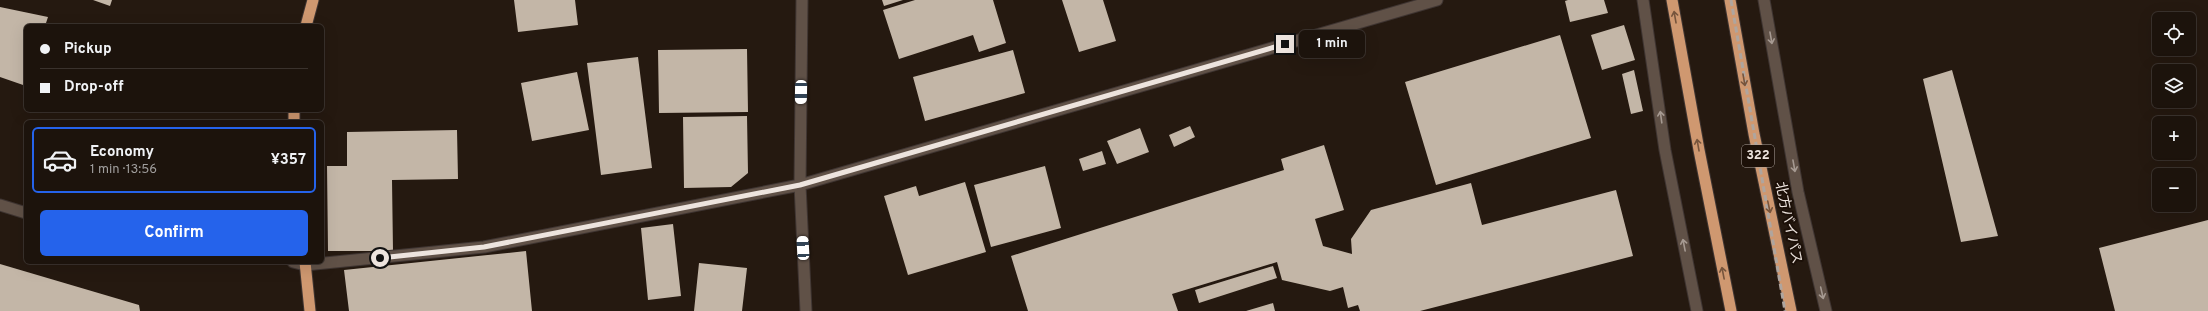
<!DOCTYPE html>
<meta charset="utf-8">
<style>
body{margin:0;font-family:Overpass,"Noto Sans JP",sans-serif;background:#251c15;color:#f1f3f6;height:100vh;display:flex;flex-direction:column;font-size:15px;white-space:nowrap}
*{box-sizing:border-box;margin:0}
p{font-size:13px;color:#a09e9d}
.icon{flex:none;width:22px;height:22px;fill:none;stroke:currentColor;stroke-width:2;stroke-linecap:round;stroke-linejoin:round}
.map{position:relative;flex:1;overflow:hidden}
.drawer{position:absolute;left:24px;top:120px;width:300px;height:144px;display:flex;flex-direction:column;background:#1c130c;border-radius:6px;box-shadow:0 4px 16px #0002,0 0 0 1px #3a322d}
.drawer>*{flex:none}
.guide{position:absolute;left:24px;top:24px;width:300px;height:88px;border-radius:6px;box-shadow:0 4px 16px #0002,0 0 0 1px #3a322d;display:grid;align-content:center;height:88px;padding:0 16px;background:#1c130c}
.buttons{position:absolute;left:2152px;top:12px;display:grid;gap:8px}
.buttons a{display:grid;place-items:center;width:44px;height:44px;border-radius:6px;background:#1c130c;box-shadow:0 4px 16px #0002,0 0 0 1px #3a322d;font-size:20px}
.end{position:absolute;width:18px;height:18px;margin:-9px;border:5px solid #ede4de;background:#111;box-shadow:0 0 0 2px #111}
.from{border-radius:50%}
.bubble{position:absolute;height:28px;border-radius:6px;background:#1c130c;box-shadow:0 4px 16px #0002,0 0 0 1px #3a322d;font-size:13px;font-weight:700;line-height:28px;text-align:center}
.car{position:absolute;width:12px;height:24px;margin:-12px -6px;border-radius:5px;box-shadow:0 0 3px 1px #0007;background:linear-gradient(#fff 24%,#345 0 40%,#fff 0 76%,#345 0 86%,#fff 0)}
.guide b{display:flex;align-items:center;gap:14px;height:38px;font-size:15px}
.guide b+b{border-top:1px solid #3a322d}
.guide i{width:10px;height:10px;background:#f1f3f6}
ul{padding:7px 0 0;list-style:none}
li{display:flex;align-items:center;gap:12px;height:66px;margin:0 8px 6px;padding:0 8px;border:2px solid transparent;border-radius:6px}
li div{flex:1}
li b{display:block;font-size:15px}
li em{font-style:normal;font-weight:700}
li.on{border-color:#2563eb}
li>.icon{width:36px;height:36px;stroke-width:1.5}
.action{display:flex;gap:8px;margin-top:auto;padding:8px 16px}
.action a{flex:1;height:46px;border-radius:6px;background:#2563eb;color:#fff;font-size:16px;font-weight:700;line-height:46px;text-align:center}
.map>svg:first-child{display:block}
.building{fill:#c3b6a7}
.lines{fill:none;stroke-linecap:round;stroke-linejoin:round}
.service-casing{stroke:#3f3532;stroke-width:13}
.minor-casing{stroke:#3f3532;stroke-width:13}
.tertiary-casing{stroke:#3f3532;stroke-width:13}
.trunk-casing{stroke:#3f3532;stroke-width:13}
.service{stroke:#605147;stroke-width:11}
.minor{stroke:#605147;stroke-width:11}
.tertiary{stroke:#605147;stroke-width:11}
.trunk{stroke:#cf9870;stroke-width:11}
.rail{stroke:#afa59e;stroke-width:3;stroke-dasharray:6 3;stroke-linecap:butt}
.oneway{stroke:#76543c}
.oneway2{stroke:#a69a92}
.route{stroke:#ede4de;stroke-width:5}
.labels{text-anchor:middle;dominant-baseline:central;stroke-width:4;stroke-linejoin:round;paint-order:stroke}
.shield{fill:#1c1008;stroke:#aea49e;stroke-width:1}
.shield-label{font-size:13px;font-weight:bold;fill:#ede4de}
.street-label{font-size:14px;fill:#ede4de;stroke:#1c1008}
</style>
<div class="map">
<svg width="2208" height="311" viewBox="0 0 2208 311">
<rect width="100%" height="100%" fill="#251910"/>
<path class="building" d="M 93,0 L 112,0 L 110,6 Z
M 514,0 L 575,0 L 578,25 L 518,32 Z
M 882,0 L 903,0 L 884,6 Z
M 915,0 L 993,0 L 1006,43 L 979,52 L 973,35 L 899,59 L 883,10 Z
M 1062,0 L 1103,0 L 1116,41 L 1079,52 Z
M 1568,0 L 1604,0 L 1608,13 L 1570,22 L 1565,1 Z
M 0,7 L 48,17 L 45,26 L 26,26 L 26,86 L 0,77 Z
M 1624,25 L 1635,60 L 1602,70 L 1591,35 Z
M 1560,35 L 1591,138 L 1436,185 L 1405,82 Z
M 747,49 L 748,112 L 659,113 L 658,50 Z
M 1013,50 L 1025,93 L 925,121 L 913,77 Z
M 638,57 L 652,168 L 601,175 L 587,63 Z
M 1634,70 L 1643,111 L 1631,114 L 1622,74 Z
M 1952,70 L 1998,236 L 1961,242 L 1923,79 Z
M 577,72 L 589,130 L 532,141 L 521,83 Z
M 747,116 L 748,173 L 731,187 L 684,188 L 683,117 Z
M 1190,126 L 1195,137 L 1174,147 L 1169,135 Z
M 1140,128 L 1149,152 L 1117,164 L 1107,141 Z
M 457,130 L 458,179 L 392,180 L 393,251 L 328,251 L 327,166 L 347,166 L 347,132 Z
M 1324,145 L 1344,210 L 1315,219 L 1323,246 L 1352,254 L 1351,239 L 1371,210 L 1471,183 L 1482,225 L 1616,190 L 1633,256 L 1420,311 L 1360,311 L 1358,305 L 1348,308 L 1343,287 L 1330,291 L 1282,280 L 1277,262 L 1172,294 L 1178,311 L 1028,311 L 1011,256 L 1284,170 L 1281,159 Z
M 1102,151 L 1106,164 L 1083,171 L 1079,159 Z
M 1045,166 L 1061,228 L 991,247 L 974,185 Z
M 965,182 L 986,252 L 908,275 L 884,196 L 916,186 L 919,196 Z
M 2208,220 L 2208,311 L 2115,311 L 2099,248 Z
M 673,224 L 681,296 L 648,300 L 641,228 Z
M 526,251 L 532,311 L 349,311 L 344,270 Z
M 699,263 L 747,268 L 742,311 L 694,311 Z
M 0,264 L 139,305 L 140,311 L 0,311 Z
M 1273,266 L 1277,278 L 1199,303 L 1195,290 Z
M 1273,303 L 1275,311 L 1246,311 Z"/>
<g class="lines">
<defs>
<path id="service" d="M 0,205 L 26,213
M 293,262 L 305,265"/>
<path id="minor" d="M 1643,0 L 1665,150 L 1697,311
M 1764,0 L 1798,192 L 1826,311"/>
<path id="tertiary" d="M 802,0 L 800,185 L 806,311
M 305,265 L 484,247 L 800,185 L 1437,0"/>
<path id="trunk" d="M 1672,0 L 1699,150 L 1731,311
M 1730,0 L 1754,134 L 1791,311
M 306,26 L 313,0
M 294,122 L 294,110
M 305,262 L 310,311"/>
</defs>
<use href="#service" class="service-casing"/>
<use href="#minor" class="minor-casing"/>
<use href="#tertiary" class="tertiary-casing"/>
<use href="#trunk" class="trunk-casing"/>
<use href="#service" class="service"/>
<use href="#minor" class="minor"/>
<use href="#tertiary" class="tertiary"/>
<use href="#trunk" class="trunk"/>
<path class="rail" d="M 1731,0 L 1785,311"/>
</g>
<defs><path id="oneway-shaft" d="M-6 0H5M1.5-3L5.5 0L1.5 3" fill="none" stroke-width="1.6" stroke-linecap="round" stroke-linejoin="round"/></defs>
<g class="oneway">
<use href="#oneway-shaft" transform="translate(1675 17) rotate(-100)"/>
<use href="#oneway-shaft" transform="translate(1744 80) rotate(80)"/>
<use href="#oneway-shaft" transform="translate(1698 145) rotate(-100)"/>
<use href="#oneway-shaft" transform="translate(1769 207) rotate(78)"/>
<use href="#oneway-shaft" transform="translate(1723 273) rotate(-101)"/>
</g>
<g class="oneway2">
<use href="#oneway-shaft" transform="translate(1771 38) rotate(80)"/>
<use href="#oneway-shaft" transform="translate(1661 117) rotate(-98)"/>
<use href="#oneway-shaft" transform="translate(1794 166) rotate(80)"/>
<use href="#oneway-shaft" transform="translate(1684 245) rotate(-101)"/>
<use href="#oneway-shaft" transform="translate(1822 293) rotate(77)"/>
</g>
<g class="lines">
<path class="route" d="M 380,258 L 484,247 L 800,185 L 1285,44"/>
</g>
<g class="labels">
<rect class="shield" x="1742" y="145" width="32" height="22" rx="3"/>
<g class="shield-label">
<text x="1758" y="156">322</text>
</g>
<g class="street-label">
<text transform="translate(1788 223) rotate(78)">北方バイパス</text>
</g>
</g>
</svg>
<div class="buttons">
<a><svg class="icon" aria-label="locate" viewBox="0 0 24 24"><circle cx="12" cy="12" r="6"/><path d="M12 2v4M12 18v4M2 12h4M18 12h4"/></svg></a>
<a><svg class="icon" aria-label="layers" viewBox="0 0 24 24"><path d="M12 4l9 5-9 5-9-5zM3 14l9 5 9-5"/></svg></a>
<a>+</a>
<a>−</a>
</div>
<i class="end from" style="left:380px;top:258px"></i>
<i class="end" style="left:1285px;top:44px"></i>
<div class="bubble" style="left:1299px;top:30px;width:66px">1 min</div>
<i class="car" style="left:801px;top:92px;rotate:181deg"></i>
<i class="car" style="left:803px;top:248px;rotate:357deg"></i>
<div class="guide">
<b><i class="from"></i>Pickup</b>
<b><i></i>Drop-off</b>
</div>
<section class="drawer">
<ul>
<li class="on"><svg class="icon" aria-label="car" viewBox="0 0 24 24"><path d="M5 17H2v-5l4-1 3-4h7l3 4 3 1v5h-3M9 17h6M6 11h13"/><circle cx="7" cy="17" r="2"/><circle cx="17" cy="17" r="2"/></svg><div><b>Economy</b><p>1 min · 13:56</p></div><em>¥357</em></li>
</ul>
<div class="action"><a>Confirm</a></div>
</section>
</div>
